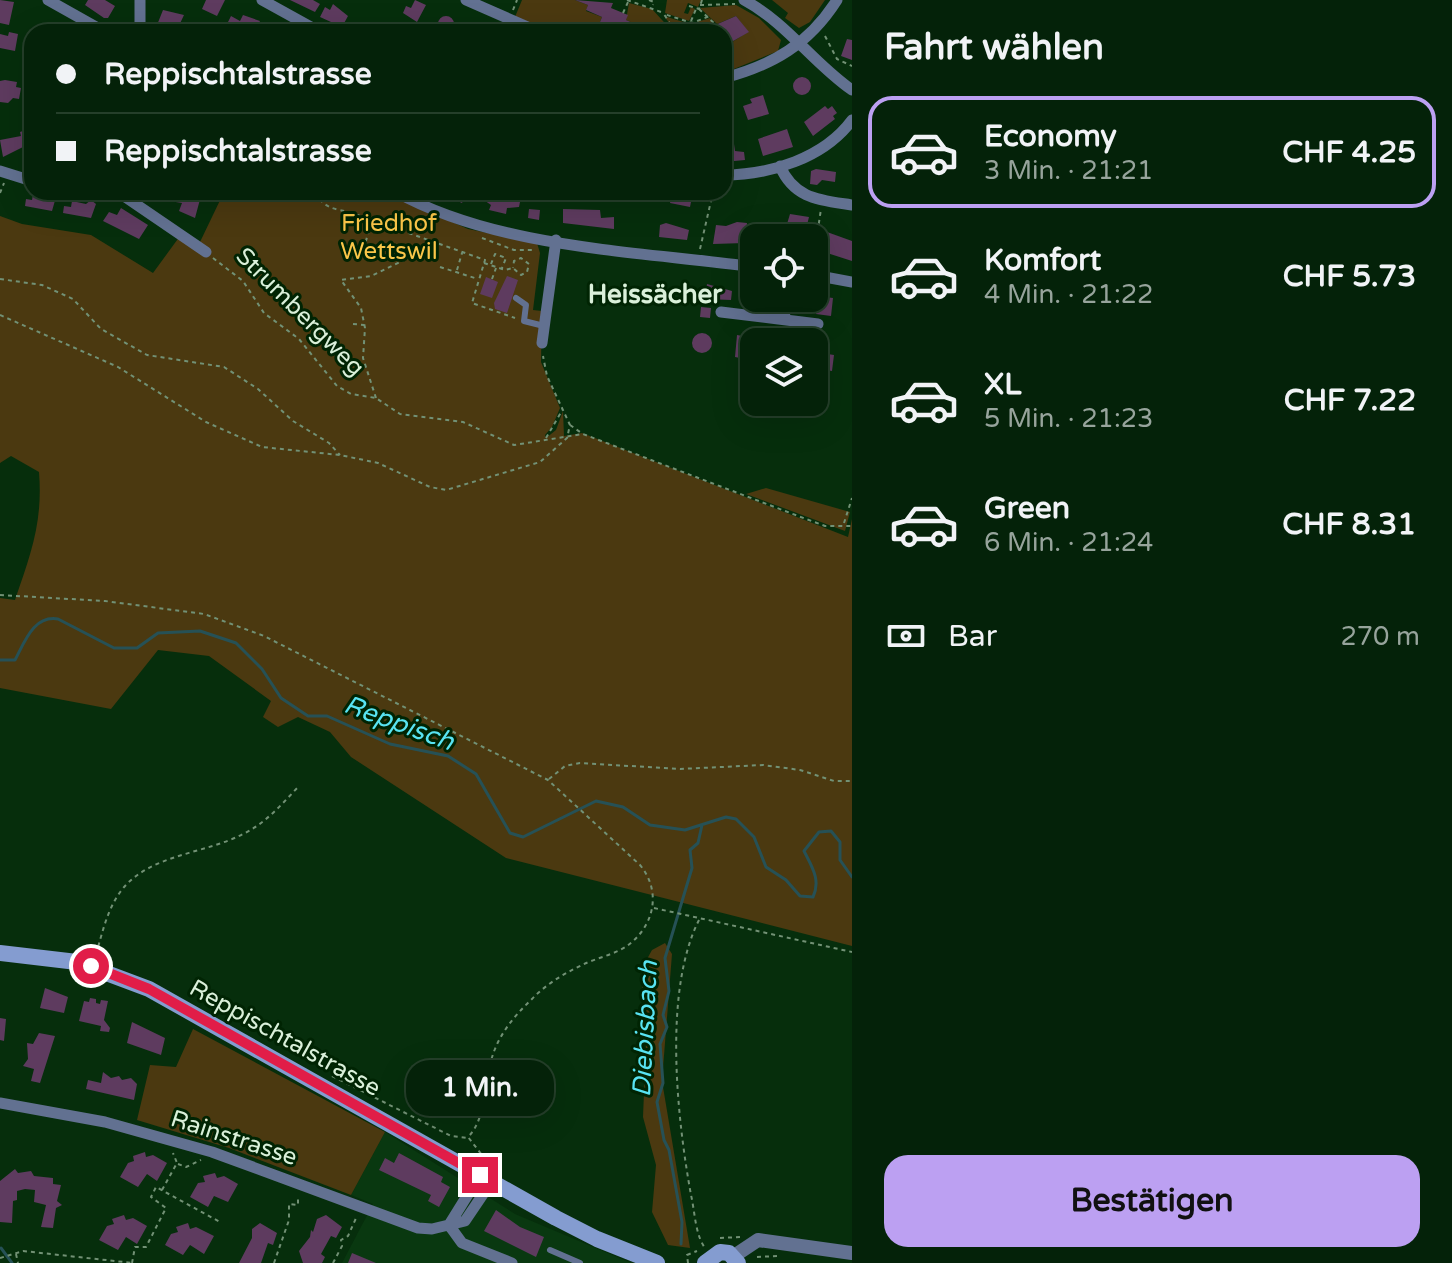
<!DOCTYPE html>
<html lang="de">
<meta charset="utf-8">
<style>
body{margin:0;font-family:"Varela Round",sans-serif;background:#122f17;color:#f1f3f6;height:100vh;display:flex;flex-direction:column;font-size:30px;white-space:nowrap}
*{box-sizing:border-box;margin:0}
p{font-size:26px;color:#97a49c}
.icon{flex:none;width:44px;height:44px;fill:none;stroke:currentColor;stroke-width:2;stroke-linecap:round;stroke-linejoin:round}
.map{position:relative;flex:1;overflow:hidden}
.details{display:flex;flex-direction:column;background:#042209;width:600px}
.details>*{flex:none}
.banner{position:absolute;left:24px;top:24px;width:708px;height:176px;border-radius:24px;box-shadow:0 8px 32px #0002,0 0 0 2px #253f2a;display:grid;align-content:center;height:176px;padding:0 32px;background:#042209}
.buttons{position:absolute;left:740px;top:224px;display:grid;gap:16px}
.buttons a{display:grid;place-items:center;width:88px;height:88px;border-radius:16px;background:#042209;box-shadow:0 8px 32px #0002,0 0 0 2px #253f2a;font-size:40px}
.end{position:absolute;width:36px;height:36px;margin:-18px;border:10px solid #e11d48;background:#fff;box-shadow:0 0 0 4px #fff}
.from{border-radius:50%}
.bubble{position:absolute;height:56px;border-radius:24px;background:#042209;box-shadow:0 8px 32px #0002,0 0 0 2px #253f2a;font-size:26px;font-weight:700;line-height:56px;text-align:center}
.banner b{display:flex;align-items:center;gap:28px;height:76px;font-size:30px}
.banner b+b{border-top:2px solid #253f2a}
.banner i{width:20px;height:20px;background:#f1f3f6}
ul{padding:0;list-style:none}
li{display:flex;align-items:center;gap:24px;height:112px;margin:0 16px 12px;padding:0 16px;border:4px solid transparent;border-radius:24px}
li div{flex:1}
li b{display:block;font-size:30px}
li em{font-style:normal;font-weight:700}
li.on{border-color:#bca0f2}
li>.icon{width:72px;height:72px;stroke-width:1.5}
h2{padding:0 32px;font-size:36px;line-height:96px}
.pay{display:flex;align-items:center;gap:20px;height:88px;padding:0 32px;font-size:30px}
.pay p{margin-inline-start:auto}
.cta{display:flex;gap:16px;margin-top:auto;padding:16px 32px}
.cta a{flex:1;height:92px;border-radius:24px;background:#bca0f2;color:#111;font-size:32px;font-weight:700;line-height:92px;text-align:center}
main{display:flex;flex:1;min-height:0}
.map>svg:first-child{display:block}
.built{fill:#093810}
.green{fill:#4b3910}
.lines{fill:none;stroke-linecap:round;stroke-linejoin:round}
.stream{stroke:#265156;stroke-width:3}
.building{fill:#5e3b5f}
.path{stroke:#729175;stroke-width:2;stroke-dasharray:4 4;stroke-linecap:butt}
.service{stroke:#627191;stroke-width:6}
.minor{stroke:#627191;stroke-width:11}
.tertiary{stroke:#627191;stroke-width:14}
.secondary{stroke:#849cd0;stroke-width:16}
.route{stroke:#e11d48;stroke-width:10}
.labels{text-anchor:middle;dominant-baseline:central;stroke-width:6;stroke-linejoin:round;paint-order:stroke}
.park-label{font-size:24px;fill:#fbc649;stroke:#002403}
.street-label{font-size:24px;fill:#daf0da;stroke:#002403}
.neighbourhood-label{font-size:26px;font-weight:bold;fill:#daf0da;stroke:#002403}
.water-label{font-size:26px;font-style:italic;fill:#58e3f2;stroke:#002403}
</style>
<main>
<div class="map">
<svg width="852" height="1263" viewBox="0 0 852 1263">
<rect width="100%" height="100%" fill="#062e0c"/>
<path class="built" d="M 385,1132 L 515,1214 L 631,1263 L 342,1263 L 373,1204 L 351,1195 Z"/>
<path class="green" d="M 522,0 L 575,0 L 588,5 L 586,11 L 602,17 L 600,22 L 617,29 L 551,32 L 515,17 Z
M 667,0 L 701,0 L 698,7 L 688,3 L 684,13 L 688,14 L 691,7 L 695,9 L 689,21 L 665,13 Z
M 772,0 L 825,0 L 810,22 L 799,28 L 785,18 L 788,13 Z
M 629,3 L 652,9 L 673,32 L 640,32 L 642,27 L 626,20 Z
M 736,5 L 759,18 L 781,40 L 778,51 L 724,73 L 724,40 L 729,44 L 748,32 L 736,16 L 717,24 L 700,8 Z
M 664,16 L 690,24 L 710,18 L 715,25 L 697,32 L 676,32 Z
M 224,192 L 385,192 L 468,229 L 537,243 L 540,253 L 533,310 L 542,311 L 541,362 L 560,408 L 552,427 L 545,435 L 546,438 L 556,430 L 563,411 L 564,436 L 582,433 L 848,537 L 852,519 L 852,946 L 506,858 L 351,757 L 330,732 L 298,717 L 278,727 L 263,717 L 271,701 L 209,656 L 158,650 L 111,709 L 0,688 L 0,598 L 15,600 C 31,553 43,522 39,472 L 11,456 L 0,463 L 0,216 L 22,224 L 91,235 L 153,273 L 180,236 L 200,242 Z
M 766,488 L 850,512 L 845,531 L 746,494 Z
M 665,943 L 672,954 L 662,1081 L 690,1248 L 668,1245 L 652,1212 L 656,1165 L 643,1117 L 646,1043 L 641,970 L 652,950 Z
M 193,1029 L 385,1132 L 351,1195 L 229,1148 L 137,1120 L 150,1065 L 176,1067 Z"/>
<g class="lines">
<path class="stream" d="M 0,660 L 15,660 C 25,641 34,615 58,619 L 114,648 L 137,648 L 158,633 L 200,631 L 236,643 L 262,669 L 281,698 L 308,716 L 327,716 L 390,744 L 448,756 L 476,774 L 510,833 L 523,837 L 596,801 L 623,807 L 650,825 L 685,830 L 726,817 L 736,819 L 754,837 L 766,867 L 786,880 L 800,896 L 813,897 C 821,880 812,867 804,851 L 819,832 L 831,831 L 840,842 L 840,860 L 852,877
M 681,1244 L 682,1222 L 669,1150 L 664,1140 L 657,1102 L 663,1083 L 660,1044 L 667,1027 L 663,1015 L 669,991 L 665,958 L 692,868 L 690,850 L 698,843 L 702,825
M 1,1248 L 12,1263"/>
</g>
<path class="building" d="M 0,0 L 14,2 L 9,25 L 0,23 Z
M 88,0 L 105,0 L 115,6 L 108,18 L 104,18 L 85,5 Z
M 206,0 L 225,0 L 217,16 L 202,9 Z
M 290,0 L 313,0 L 320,4 L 315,12 Z
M 415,0 L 426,5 L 417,22 L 403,13 L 406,6 L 411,8 Z
M 575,0 L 613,3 L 611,8 L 628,15 L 626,20 L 642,27 L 640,32 L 615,32 L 617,29 L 600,22 L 602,17 L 586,10 L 588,5 Z
M 333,4 L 348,16 L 342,27 L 320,17 L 325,7 L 330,10 Z
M 163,10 L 184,15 L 176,32 L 157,25 Z
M 243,15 L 260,21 L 255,32 L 240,32 L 228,22 L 231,16 L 240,21 Z
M438 24a8 8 0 1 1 16 0a8 8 0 1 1-16 0Z
M 736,16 L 749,32 L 728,44 L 724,40 L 724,32 L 699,32 Z
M 9,32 L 18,34 L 15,51 L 0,48 L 0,34 L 8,36 Z
M 847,39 L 852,40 L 852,60 L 841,56 Z
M793 86a9 9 0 1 1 18 0a9 9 0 1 1-18 0Z
M 5,80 L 17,82 L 16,87 L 21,88 L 19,99 L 13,98 L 8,103 L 0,102 L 0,81 Z
M 763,95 L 769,114 L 748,120 L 743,106 L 752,103 L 750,99 Z
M 825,106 L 828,109 L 832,106 L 837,113 L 833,116 L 835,119 L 813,136 L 804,122 Z
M 787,129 L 793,147 L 763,156 L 758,139 Z
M 26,130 L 31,143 L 3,157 L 0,140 L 21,136 L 20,132 Z
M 724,144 L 734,144 L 735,151 L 744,152 L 745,160 L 724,162 Z
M 816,169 L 836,172 L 835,182 L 822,180 L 817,185 L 810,184 L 811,171 Z
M 167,192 L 202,192 L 195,218 L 179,211 L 182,203 L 163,200 Z
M 455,192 L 467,192 L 462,203 L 453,199 Z
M 482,192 L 505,192 L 504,196 L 521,197 L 519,207 L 507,208 L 506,214 L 489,210 L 491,205 L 481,198 Z
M 672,192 L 693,192 L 690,207 L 670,203 Z
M 52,193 L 56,197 L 52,211 L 25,206 L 26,199 L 32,200 L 33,194 L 47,197 Z
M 91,200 L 96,204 L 91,218 L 63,213 L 64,206 L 71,207 L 72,201 L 86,204 Z
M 121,208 L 148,225 L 139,239 L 103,221 L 109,212 L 117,215 Z
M 529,209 L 540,210 L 539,220 L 528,218 Z
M 563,209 L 600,210 L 601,218 L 614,217 L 614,229 L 563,223 Z
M 790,214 L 809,217 L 804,237 L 776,238 L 784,234 Z
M 737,222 L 747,223 L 745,243 L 713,244 L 716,225 L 726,226 Z
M 666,223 L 689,230 L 687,240 L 659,237 L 660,225 Z
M 827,232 L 852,241 L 852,261 L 824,252 Z
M 507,276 L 518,280 L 507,313 L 495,309 L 494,303 Z
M 486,277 L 498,282 L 492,298 L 480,294 Z
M 707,284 L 732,291 L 731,300 L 705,299 Z
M 752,287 L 754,298 L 772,298 L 770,308 L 750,306 Z
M 818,296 L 833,298 L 831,316 L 816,314 Z
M 796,298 L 813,298 L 811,312 L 794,310 Z
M 701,307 L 711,308 L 710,318 L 700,317 Z
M692 343a10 10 0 1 1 20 0a10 10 0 1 1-20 0Z
M 737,335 L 753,338 L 750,360 L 735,357 Z
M 815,352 L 834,355 L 832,371 L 814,368 Z
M 45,988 L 68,997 L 64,1013 L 40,1008 Z
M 90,998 L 96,999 L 96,1003 L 100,1004 L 101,1000 L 108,1001 L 104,1020 L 110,1028 L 109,1032 L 100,1031 L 101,1026 L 79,1021 L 84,1001 L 89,1002 Z
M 0,1018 L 6,1019 L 4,1041 L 0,1040 Z
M 132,1022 L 165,1038 L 161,1055 L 127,1043 Z
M 39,1033 L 55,1036 L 40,1083 L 31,1081 L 34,1069 L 23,1066 L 28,1059 L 27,1043 L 33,1044 Z
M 103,1072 L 111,1078 L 119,1076 L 122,1080 L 131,1078 L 137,1084 L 134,1100 L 86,1089 L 88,1080 L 101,1083 Z
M 145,1152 L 146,1157 L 153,1155 L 167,1163 L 157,1181 L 147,1174 L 138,1187 L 120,1177 L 128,1163 L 134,1161 L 133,1156 Z
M 399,1153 L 443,1177 L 441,1182 L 450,1187 L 439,1207 L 428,1201 L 431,1195 L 379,1170 L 385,1158 L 394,1163 Z
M 15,1169 L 18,1173 L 31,1171 L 34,1176 L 53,1178 L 53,1184 L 61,1185 L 57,1201 L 62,1205 L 56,1208 L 53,1228 L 41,1227 L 46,1205 L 34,1202 L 35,1190 L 25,1189 L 17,1191 L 17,1200 L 13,1201 L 12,1223 L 0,1222 L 0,1181 Z
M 215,1173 L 217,1178 L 224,1176 L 238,1184 L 228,1202 L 214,1196 L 208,1207 L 190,1197 L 198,1183 L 205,1182 L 203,1176 Z
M 496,1210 L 520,1227 L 544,1237 L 536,1257 L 484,1231 Z
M 124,1215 L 126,1220 L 133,1218 L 147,1226 L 137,1244 L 126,1237 L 118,1250 L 99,1240 L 107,1226 L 114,1224 L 112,1219 Z
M 326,1215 L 342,1227 L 336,1238 L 331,1236 L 321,1254 L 325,1257 L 322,1263 L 303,1263 L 299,1251 L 310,1237 L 311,1230 L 313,1232 L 317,1219 Z
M 188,1223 L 190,1229 L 196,1227 L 214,1236 L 204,1254 L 190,1245 L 183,1255 L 165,1245 L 171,1234 L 178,1232 L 176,1227 Z
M 260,1223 L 277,1233 L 273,1245 L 268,1243 L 261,1263 L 239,1263 L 252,1238 L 252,1229 Z
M 352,1253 L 376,1263 L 348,1263 Z"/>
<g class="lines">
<path class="path" d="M 627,0 L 664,13
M 649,0 L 654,2 L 653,5
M 700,5 L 735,4
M 689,6 L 699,9 L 702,0
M 699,9 L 716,25
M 513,10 L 517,0
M 623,13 L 628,2
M 691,21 L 696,9
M 675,32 L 664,14 L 692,23 L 710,16
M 825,36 L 837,59 L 852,66
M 316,192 C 324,210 335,208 352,213 L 485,260 L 472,303 L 515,318
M 0,193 L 4,183
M 482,238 L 514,250 L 533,250
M 812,238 L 818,229 L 821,209
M 700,249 L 713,192
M 361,257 L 372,221
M 213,258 L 243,281 L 264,313 L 299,339 L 337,386 L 351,394 L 376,398 L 400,414 L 463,422 L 514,445 L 583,434
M 484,263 L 505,270 L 513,268 L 521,275 L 527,272 L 529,264 L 521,258 L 514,261 L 513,268
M 491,264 L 495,254 L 506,258 L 502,268
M 440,267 L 478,279
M 457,270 L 462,253
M 0,279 L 42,285 L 73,299 L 101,329 L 147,355 L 224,367 L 258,389 L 293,421 L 329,443 L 340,455
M 492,279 L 496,268
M 0,315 L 118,367 L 206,422 L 262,447 L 340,455 L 378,463 L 430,487 L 446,490 L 540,462 L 567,438 L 570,425 L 547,376 L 543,356
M 353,324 L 364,325
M 376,398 L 363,358 L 365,328 L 361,308 L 341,280 L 371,276 L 437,244
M 570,425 L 583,434 L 806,519 L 825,526 L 852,526
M 546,438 L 563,409
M 844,523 L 852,498
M 0,595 L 105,601 L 204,614 L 264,636 L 548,780 L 640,865 C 660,889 656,921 632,942 C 619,954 598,957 582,965 C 563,974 545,985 531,1000 C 513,1017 497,1037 491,1061 C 484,1086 486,1119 468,1137 L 489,1164
M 549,779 L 565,766 L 580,763 L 680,769 L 763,765 L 800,770 L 834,781 L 852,781
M 654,908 L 852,952
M 699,920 C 663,991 677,1118 691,1195 C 695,1212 695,1234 705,1248
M 96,954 C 103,931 108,905 125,886 C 154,854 207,853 243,834 C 266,823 282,804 299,786
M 332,1076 L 451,1136 L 467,1138
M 178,1164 L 186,1167 L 201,1160
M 162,1190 L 177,1163 L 173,1153
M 720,1238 L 741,1237
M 16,1254 L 18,1263
M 757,1257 L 778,1256
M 0,1258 L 23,1251 L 133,1263
M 132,1263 L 135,1247 L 146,1247 L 166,1208 L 151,1197 L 156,1187 L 220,1222
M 274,1263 L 289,1220 L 289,1204 L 298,1205 L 298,1196
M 333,1263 L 342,1246 L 341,1240 L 348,1236 L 357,1216
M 688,1263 L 687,1255 L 697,1251"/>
<path class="service" d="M 516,298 L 526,305 L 524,321 L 544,326
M 550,1250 L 580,1263"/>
<path class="minor" d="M 48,0 L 105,32
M 262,0 L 320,32
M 466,0 L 539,32
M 744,0 C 787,23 813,63 852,90
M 140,32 L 140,0
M 724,78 C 773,65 809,44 837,0
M 780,166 C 794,199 820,200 852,205
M 0,171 L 32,181
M 724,175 C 770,175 824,158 852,120
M 118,192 L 206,252
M 396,192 C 499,249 639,251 754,267
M 814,275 L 852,282
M 721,312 L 818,324
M 784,319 L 787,298
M 542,343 L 556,240
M 0,1103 L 105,1122 L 212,1152 L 418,1228 L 432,1229 L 465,1221 L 492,1181
M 449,1225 L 462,1243 L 512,1263
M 449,1225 L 480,1175"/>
<path class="tertiary" d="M 734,1256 L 758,1240 L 852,1253"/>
<path class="secondary" d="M 0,953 L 77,962 L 149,989 L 556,1218 L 597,1239 L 657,1263
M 705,1263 L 720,1252 L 729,1253 L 738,1263"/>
</g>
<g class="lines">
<path class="route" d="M 91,966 L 149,989 L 480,1175"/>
</g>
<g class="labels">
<g class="park-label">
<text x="389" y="223">Friedhof<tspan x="389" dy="28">Wettswil</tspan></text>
</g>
<g class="street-label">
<text transform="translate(300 312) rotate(45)">Strumbergweg</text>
<text transform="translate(285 1038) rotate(29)">Reppischtalstrasse</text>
<text transform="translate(234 1138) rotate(18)">Rainstrasse</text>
</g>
<g class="neighbourhood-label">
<text x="655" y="294">Heissächer</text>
</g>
<g class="water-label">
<text transform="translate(399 723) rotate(20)">Reppisch</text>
<text transform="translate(645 1029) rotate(-87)">Diebisbach</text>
</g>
</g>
</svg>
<div class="buttons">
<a><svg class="icon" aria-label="locate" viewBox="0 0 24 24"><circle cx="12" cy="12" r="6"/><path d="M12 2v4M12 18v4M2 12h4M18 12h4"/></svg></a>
<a><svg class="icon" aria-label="layers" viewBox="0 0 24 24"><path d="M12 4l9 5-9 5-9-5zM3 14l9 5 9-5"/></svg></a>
</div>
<i class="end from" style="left:91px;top:966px"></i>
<i class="end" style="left:480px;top:1175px"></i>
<div class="bubble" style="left:406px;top:1060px;width:148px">1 Min.</div>
<div class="banner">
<b><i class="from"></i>Reppischtalstrasse</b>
<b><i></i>Reppischtalstrasse</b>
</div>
</div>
<section class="details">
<h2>Fahrt wählen</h2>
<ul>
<li class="on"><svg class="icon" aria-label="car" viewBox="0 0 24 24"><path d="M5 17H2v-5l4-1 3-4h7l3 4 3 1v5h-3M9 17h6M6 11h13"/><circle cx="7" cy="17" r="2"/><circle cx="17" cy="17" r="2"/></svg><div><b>Economy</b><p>3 Min. · 21:21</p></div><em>CHF 4.25</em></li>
<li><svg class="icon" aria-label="car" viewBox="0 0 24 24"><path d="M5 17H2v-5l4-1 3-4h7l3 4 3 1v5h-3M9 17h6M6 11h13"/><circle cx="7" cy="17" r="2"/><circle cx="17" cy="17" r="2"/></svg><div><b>Komfort</b><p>4 Min. · 21:22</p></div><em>CHF 5.73</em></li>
<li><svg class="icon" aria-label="car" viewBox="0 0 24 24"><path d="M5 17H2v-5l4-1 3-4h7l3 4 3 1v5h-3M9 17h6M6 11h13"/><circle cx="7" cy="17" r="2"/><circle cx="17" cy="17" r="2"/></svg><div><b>XL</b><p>5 Min. · 21:23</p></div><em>CHF 7.22</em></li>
<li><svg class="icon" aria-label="car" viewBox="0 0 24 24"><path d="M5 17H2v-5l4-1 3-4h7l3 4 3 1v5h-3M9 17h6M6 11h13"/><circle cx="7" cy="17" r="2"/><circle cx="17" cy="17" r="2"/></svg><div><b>Green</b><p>6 Min. · 21:24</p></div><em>CHF 8.31</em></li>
</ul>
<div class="pay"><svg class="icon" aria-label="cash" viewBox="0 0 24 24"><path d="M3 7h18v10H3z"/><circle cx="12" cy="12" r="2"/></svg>Bar<p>270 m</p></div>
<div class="cta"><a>Bestätigen</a></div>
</section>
</main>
